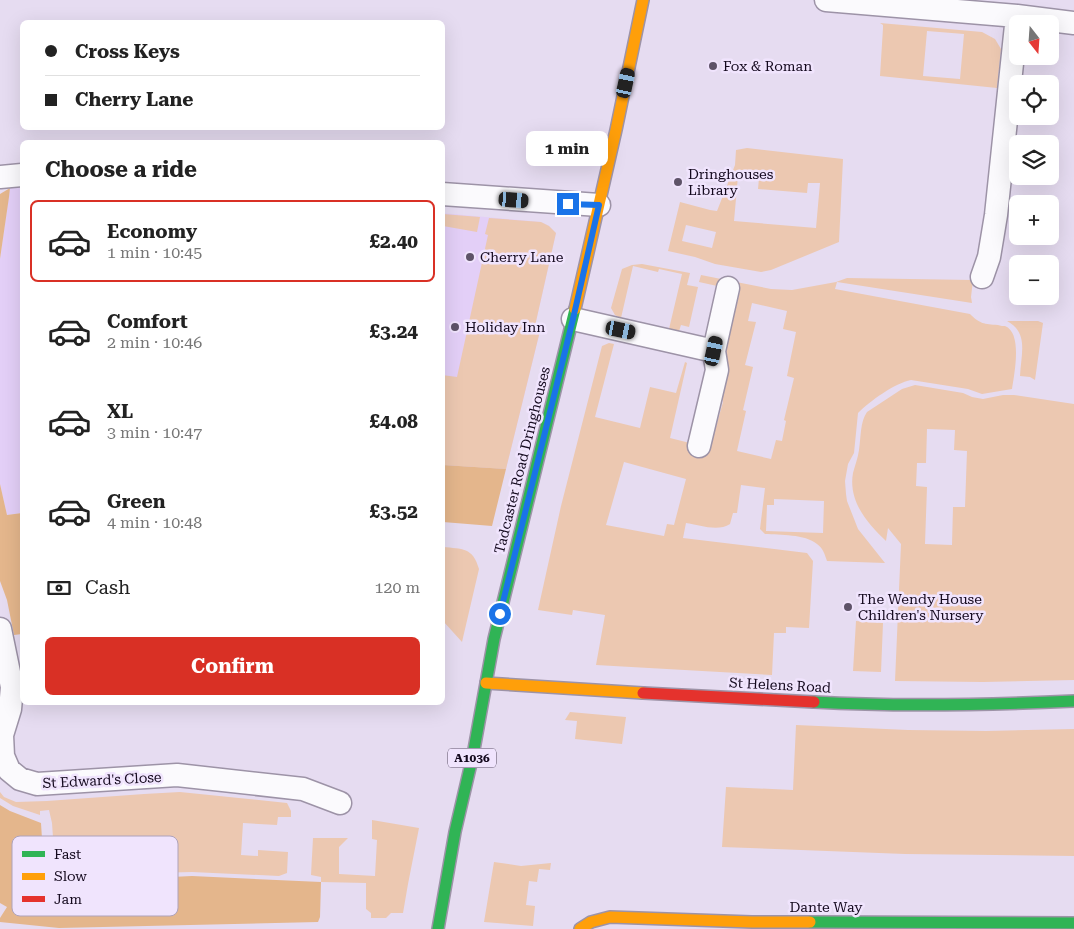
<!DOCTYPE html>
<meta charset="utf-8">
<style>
body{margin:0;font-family:"Roboto Serif",serif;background:#f6f6f6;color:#222;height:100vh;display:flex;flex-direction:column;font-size:19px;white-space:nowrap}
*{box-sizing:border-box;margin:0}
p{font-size:16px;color:#767676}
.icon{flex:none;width:28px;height:28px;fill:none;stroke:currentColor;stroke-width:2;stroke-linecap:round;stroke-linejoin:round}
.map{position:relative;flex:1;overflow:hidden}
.details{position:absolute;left:20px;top:140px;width:425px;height:565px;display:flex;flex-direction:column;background:#fff;border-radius:8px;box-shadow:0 5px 20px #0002}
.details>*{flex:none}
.hud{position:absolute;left:20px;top:20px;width:425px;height:110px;border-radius:8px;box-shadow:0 5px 20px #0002;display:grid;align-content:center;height:110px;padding:0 25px;background:#fff}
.needle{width:32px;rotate:163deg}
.buttons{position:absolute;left:1009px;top:15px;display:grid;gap:10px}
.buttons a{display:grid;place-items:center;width:50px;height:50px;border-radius:8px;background:#fff;box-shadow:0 5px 20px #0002;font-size:25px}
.end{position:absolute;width:22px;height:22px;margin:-11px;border:6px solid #1a73e8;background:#fff;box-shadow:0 0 0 2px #fff}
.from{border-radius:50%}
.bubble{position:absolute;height:35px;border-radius:8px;background:#fff;box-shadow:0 5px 20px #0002;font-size:16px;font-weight:700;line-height:35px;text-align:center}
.car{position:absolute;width:15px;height:30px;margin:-15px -8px;border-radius:6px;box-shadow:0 0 4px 1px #0007;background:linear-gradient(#222 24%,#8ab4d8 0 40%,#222 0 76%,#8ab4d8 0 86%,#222 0)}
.hud b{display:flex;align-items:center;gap:18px;height:48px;font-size:19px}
.hud b+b{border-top:1px solid #e0e0e0}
.hud i{width:12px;height:12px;background:#222}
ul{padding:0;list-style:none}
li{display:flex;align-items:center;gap:15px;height:82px;margin:0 10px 8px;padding:0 15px;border:2px solid transparent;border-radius:8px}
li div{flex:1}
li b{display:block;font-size:19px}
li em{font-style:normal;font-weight:700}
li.current{border-color:#d93025}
li>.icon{width:45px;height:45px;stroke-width:1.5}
h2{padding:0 25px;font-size:22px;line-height:60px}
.pay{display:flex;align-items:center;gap:12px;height:55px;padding:0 25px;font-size:19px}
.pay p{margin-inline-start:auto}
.button{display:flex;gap:10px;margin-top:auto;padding:10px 25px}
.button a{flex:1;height:58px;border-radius:8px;background:#d93025;color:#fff;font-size:20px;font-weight:700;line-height:58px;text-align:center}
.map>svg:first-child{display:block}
.built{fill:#e3cff7}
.green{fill:#ecc8b1;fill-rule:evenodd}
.forest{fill:#e4b68c}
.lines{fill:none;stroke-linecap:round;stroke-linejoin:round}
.street-casing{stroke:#9d93a7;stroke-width:25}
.fast-casing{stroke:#9d93a7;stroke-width:14}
.slow-casing{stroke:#9d93a7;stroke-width:14}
.jam-casing{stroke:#9d93a7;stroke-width:14}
.street{stroke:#fbfafd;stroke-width:22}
.fast{stroke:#30b455;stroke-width:11}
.slow{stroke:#ff9f0a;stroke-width:11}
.jam{stroke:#e5322d;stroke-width:11}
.route{stroke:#1a73e8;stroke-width:6}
.poi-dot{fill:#5e5368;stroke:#f0e4fd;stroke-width:2}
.labels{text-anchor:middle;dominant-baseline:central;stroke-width:5;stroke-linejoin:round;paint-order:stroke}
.shield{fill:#f0e4fd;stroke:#564b61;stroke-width:1}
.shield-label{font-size:12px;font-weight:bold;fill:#14091e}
.poi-label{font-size:14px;fill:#14091e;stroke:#f0e4fd;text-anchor:start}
.street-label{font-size:14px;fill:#14091e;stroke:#f0e4fd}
.key{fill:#f0e4fd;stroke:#aea2ba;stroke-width:1}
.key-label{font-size:14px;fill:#14091e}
</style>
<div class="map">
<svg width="1074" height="929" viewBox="0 0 1074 929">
<rect width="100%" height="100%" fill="#e6dcf1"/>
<path class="built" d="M 22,186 L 22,513 L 7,515 L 0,484 L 0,259 L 10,188 Z
M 442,213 L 541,222 L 549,226 L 556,233 L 535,326 L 541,327 L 506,469 L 443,465 Z"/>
<path class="green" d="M 880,23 L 982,32 L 995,39 L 1001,49 L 997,88 L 880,76 L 883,28 L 883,25 ZM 927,31 L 964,34 L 960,79 L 923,76 Z
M 747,148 L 843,159 L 839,242 L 771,270 L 761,272 L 715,264 L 695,257 L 668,251 L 680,202 L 710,210 L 717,211 L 735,165 L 736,150 ZM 738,176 L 759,178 L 758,189 L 807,193 L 808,183 L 820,183 L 816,228 L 734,221 ZM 686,225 L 716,232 L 712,248 L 682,241 Z
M 443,214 L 480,217 L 477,232 L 443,226 Z
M 489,218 L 541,222 L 549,226 L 556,233 L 535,326 L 541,327 L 506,469 L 443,465 L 442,375 L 457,377 L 488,235 L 485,234 Z
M 642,264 L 690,273 L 687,285 L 698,287 L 689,327 L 681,325 L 679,331 L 669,329 L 682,274 L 659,269 L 658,272 L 633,266 L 621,318 L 615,315 L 611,308 L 622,269 L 632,265 Z
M 701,275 L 771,289 L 792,290 L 836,282 L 847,278 L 973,280 L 971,297 L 972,303 L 837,282 L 835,289 L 970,314 C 980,324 984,324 998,325 C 1000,326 1004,326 1005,326 C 1023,333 1014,375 1012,389 L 982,394 L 968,389 L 911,380 C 895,383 870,401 858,413 L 854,453 L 848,464 L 845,481 L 846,494 L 847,501 L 858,529 L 885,563 L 827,561 C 825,555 823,548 817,544 C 805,534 780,535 765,534 L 760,529 L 765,488 L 741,485 L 737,513 L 733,513 L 730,524 C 718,532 699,525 686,523 L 683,538 L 807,553 L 813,561 L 809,628 L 786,627 L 786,633 L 774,633 L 772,675 L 596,665 L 605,615 L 573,610 L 572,615 L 538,610 L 561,506 L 602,346 L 609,343 L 614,344 L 595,417 L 640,428 L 650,387 L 676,393 L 685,362 L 687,363 L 670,438 L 710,448 L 723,402 L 721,394 L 723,350 L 732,323 L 740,291 L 699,282 ZM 752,303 L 787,311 L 783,329 L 796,332 L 787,376 L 794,378 L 784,420 L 786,421 L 782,441 L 776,440 L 771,459 L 737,451 L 746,411 L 743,410 L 753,367 L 745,365 L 756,322 L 748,321 ZM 624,462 L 686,479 L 674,525 L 667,524 L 664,536 L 606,525 ZM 774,499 L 824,501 L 823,533 L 766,531 L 767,505 L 774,505 Z
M 1007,321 L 1038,321 L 1043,323 L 1035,380 L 1030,377 L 1020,376 C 1021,354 1029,333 1007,321 Z
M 915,385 L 963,393 L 972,397 L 983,399 L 1003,395 L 1014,395 L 1074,404 L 1074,680 L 983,682 L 895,681 L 901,544 L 888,528 L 886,541 C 867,523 848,501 853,473 C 855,465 858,458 859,450 C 861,437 860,422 867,412 L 902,389 ZM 927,429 L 955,430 L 954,450 L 967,451 L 965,507 L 953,507 L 952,545 L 925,544 L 927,487 L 916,486 L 917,463 L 926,463 Z
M 443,547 C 462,549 473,547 479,569 L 462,642 L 443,621 Z
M 856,621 L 883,623 L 881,672 L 853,671 Z
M 570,712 L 626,717 L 622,744 L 575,739 L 577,721 L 565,720 Z
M 796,725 L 908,730 L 986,731 L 1074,729 L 1074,856 L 905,854 L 722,847 L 726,787 L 793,790 Z
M 0,792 L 4,797 L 16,802 L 47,801 L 144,794 L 180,792 L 287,803 L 291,811 L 291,817 L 278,817 L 277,825 L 243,823 L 241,855 L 258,856 L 258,850 L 288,852 L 287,873 L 279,876 L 192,872 L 153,873 L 103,879 L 56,881 L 52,823 L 49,810 L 40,811 L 40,815 L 13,806 L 0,798 Z
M 372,820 L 419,828 L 408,884 L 403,913 L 391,913 L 386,918 L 371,918 L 371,913 L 366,909 L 366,883 L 321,882 L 321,877 L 311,875 L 313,838 L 348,838 L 339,847 L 339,874 L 375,876 L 377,840 L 372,839 Z
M 494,862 L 521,866 L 551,863 L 550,870 L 539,869 L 537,882 L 529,881 L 526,905 L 535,906 L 533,926 L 484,922 Z"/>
<path class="forest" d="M 10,188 L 9,197 L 0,259 L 0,194 Z
M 443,465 L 506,469 L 492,526 L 443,522 Z
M 0,484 L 7,515 L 22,513 L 22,634 L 14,635 L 7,600 L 0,581 Z
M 0,805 L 10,811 L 41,823 L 45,887 L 151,878 L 192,876 L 321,882 L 320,917 L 318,922 L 59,928 L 0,922 L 0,918 L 7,907 L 0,903 Z"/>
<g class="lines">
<defs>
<path id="street" d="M 826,0 L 1017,16 L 1074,23
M 0,177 L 22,175
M 442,194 L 599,205
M 982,277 L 989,257 L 996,215 L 1017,16
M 573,319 L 714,351
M 699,446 L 717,370 L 714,351 L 728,288
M 0,629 L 12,687 L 10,709 L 2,735 L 3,756 L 9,770 L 20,779 L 37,784 L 177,775 L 303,789 L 340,803"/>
<path id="fast" d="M 814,702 C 901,707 987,705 1074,701
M 810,922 L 1074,923
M 438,929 L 455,832 L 473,755 L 494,639 L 575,309"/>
<path id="slow" d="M 575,309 L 616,130 L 643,0
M 486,683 L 643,693
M 580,929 L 591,922 L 610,917 L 752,922 L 810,922"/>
<path id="jam" d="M 643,693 L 814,702"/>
</defs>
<use href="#street" class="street-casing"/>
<use href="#fast" class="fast-casing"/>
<use href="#slow" class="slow-casing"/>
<use href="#jam" class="jam-casing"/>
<use href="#street" class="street"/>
<use href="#fast" class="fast"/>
<use href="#slow" class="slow"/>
<use href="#jam" class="jam"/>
</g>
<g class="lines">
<path class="route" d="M 500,614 L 573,319 L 599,205 L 568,204"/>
</g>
<g class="poi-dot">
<circle cx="713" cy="66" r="5"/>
<circle cx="678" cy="182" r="5"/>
<circle cx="470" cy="257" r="5"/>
<circle cx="455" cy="327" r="5"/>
<circle cx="848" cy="607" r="5"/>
</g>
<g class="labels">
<rect class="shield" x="448" y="748.5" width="48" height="19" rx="4"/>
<g class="shield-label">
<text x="472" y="758">A1036</text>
</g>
<g class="poi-label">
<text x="723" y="66">Fox &amp; Roman</text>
<text x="688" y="174">Dringhouses<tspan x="688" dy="16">Library</tspan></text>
<text x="480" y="257">Cherry Lane</text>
<text x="465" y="327">Holiday Inn</text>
<text x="858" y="599">The Wendy House<tspan x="858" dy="16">Children's Nursery</tspan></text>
</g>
<g class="street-label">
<text transform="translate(522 460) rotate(-76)">Tadcaster Road Dringhouses</text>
<text transform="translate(780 685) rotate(3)">St Helens Road</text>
<text transform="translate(102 780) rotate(-3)">St Edward's Close</text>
<text x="826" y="907">Dante Way</text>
</g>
</g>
<rect x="12" y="836" width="166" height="80" rx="8" class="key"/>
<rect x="22" y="851" width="23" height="6" fill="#30b455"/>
<rect x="22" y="873" width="23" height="7" fill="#ff9f0a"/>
<rect x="22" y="896" width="23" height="6" fill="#e5322d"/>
<g class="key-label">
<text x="54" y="859">Fast</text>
<text x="54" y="881">Slow</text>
<text x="54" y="904">Jam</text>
</g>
</svg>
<div class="buttons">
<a><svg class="needle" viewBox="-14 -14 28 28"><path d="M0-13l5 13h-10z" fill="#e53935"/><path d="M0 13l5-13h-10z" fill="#767676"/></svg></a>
<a><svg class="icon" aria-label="locate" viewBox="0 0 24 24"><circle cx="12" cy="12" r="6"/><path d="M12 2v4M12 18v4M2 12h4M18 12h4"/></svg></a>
<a><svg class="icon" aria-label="layers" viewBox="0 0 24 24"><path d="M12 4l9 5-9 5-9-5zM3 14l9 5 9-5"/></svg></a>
<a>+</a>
<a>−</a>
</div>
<i class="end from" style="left:500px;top:614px"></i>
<i class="end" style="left:568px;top:204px"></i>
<div class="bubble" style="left:526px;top:131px;width:82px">1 min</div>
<i class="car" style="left:626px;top:83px;rotate:12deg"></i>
<i class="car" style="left:514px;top:200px;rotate:94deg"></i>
<i class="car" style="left:621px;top:330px;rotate:102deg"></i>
<i class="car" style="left:714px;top:351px;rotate:12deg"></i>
<div class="hud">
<b><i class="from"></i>Cross Keys</b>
<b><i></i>Cherry Lane</b>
</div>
<section class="details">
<h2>Choose a ride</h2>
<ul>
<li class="current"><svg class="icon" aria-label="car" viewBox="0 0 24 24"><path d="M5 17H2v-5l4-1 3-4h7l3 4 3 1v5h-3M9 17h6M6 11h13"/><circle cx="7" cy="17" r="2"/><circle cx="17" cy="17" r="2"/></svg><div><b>Economy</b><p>1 min · 10:45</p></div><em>£2.40</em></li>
<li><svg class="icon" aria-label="car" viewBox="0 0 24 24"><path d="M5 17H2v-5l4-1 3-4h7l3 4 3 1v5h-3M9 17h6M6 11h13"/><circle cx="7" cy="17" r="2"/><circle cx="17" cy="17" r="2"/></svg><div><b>Comfort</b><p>2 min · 10:46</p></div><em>£3.24</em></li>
<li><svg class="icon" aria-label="car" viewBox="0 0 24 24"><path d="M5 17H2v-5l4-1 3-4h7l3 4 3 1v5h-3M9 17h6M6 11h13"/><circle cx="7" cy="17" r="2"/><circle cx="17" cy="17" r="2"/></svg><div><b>XL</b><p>3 min · 10:47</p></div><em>£4.08</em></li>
<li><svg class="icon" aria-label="car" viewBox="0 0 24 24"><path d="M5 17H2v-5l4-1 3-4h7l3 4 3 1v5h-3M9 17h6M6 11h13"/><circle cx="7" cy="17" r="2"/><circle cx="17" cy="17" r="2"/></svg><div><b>Green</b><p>4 min · 10:48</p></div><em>£3.52</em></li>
</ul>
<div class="pay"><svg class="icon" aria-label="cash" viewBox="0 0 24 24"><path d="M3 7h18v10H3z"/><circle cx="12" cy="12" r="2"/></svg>Cash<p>120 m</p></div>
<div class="button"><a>Confirm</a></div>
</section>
</div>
